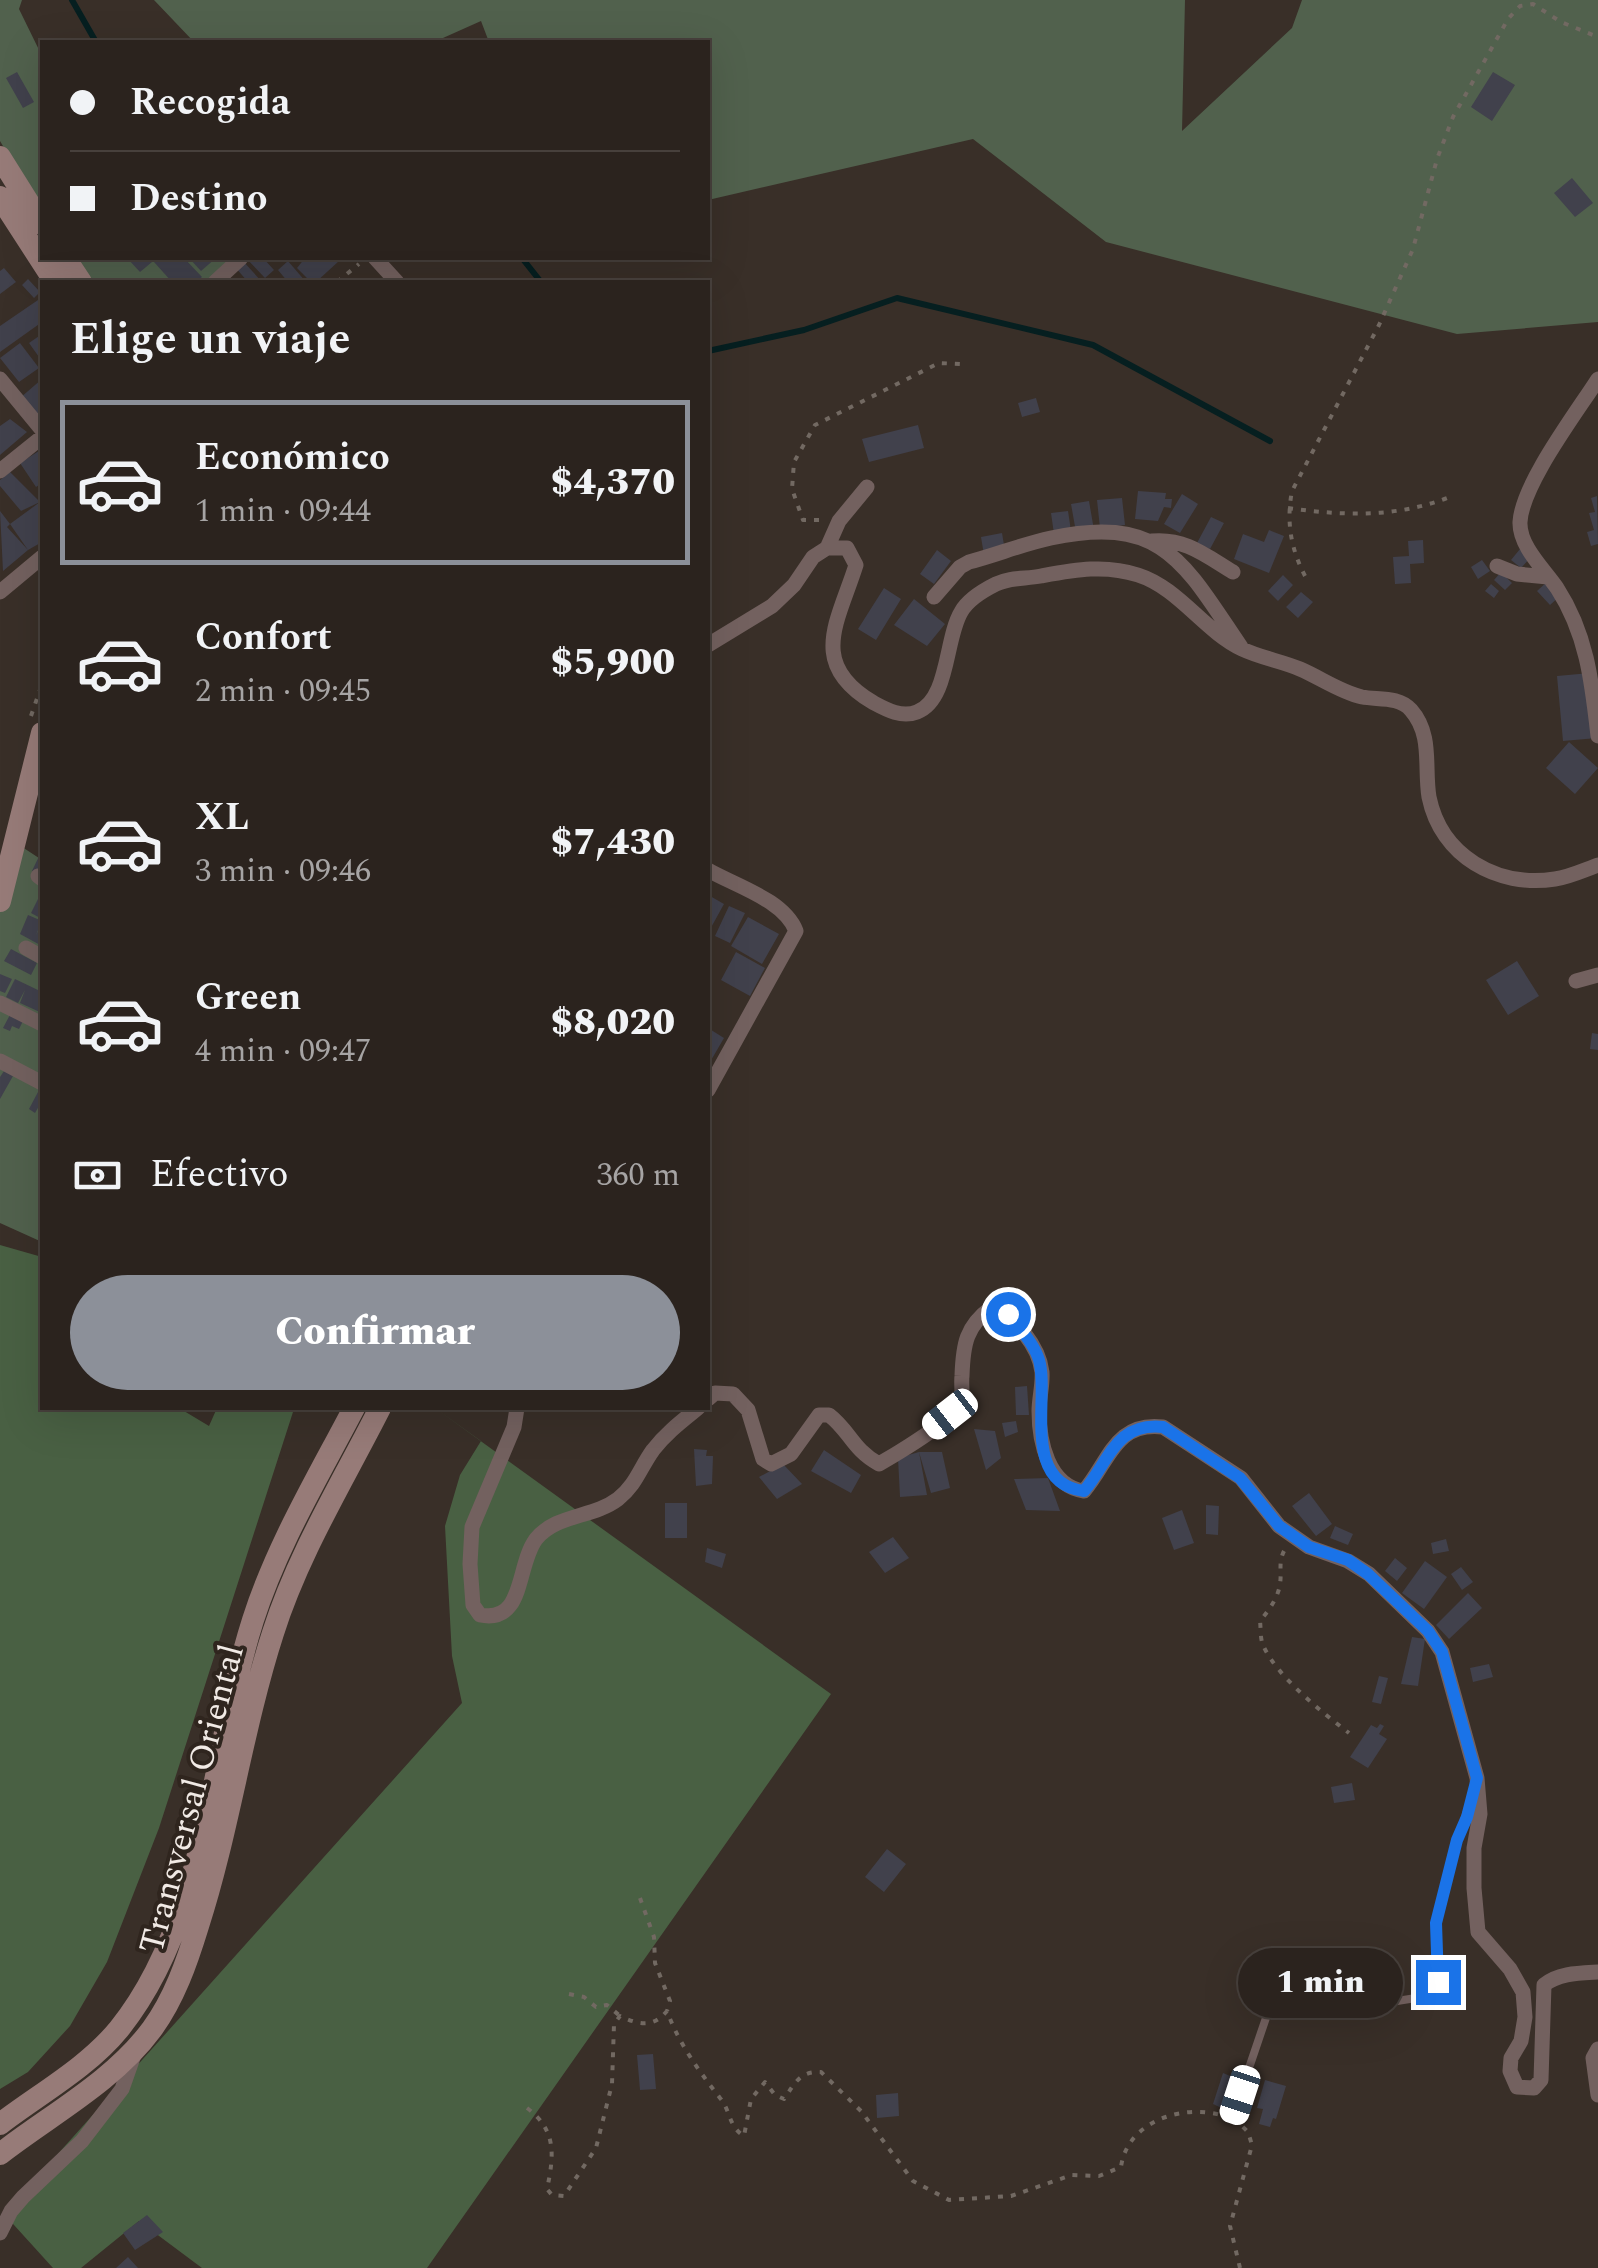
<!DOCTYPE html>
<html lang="es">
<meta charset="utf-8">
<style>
body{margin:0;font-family:Spectral,serif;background:#372f2b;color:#f1f3f6;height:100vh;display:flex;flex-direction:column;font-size:38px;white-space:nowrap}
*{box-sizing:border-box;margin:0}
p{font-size:32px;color:#a6a4a4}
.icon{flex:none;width:55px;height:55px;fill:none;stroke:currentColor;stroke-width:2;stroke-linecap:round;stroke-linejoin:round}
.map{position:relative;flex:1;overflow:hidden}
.panel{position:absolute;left:40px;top:280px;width:670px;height:1130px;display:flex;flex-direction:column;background:#2b231e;border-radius:0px;box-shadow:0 10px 40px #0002,0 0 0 2px #47403c}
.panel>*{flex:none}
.hud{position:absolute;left:40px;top:40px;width:670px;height:220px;border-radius:0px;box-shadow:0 10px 40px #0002,0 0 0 2px #47403c;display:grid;align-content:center;height:220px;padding:0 30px;background:#2b231e}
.end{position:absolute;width:45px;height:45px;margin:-22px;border:12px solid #1a73e8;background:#fff;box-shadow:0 0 0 5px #fff}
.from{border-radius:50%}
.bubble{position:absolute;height:70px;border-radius:35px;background:#2b231e;box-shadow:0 10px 40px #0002,0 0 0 2px #47403c;font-size:32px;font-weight:800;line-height:70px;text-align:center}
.car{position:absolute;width:30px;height:60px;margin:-30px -15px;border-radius:12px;box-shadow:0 0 8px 2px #0007;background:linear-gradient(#fff 24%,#345 0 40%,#fff 0 76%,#345 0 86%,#fff 0)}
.hud b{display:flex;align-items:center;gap:35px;height:95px;font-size:38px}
.hud b+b{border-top:2px solid #47403c}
.hud i{width:25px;height:25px;background:#f1f3f6}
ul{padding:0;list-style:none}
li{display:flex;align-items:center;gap:30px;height:165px;margin:0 20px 15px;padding:0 10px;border:5px solid transparent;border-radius:0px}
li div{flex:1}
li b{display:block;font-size:38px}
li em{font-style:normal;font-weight:800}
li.on{border-color:#8c9099}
li>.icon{width:90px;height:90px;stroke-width:1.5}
h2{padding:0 30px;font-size:45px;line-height:120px}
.pay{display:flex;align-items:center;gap:25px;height:110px;padding:0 30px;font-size:38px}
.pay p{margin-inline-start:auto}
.cta{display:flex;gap:20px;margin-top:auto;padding:20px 30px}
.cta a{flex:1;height:115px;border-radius:60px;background:#8c9099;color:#fff;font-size:40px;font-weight:800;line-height:115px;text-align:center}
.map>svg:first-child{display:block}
.green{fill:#51614d}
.forest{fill:#496043}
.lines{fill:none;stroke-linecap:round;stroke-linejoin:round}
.stream{stroke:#061f20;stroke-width:6}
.building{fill:#41414c}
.path{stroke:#726962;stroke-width:4;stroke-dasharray:5 8;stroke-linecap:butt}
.lane{stroke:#73615f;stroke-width:8}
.street{stroke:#73615f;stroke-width:15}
.secondary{stroke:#977b78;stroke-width:22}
.route{stroke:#1a73e8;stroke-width:12}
.labels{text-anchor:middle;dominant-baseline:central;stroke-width:8;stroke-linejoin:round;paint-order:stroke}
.street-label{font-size:35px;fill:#f1eae5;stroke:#2f251e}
</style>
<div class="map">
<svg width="1598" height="2268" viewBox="0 0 1598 2268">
<rect width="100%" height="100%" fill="#392f28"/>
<path class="green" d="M 0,0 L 22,0 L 19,9 L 42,56 L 42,212 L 0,141 Z
M 154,0 L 1185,0 L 1182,131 L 1292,28 L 1302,0 L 1598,0 L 1598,322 L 1457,334 L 1106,242 L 973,139 L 708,200 L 708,42 L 489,42 L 481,21 L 434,42 L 194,42 Z
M 70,258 L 250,258 L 221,282 L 86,282 Z
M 13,841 L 42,860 L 42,1242 L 0,1223 L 0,895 Z"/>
<path class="forest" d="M 0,1245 L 42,1257 L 42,1408 L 179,1408 L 209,1426 L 217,1408 L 285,1408 L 293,1412 L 159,1828 L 107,1962 L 70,2026 L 28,2072 L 0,2089 Z
M 435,1408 L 831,1694 L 427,2268 L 202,2268 L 139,2221 L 81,2268 L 53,2268 L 4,2214 L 462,1703 L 452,1656 L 445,1526 L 460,1475 L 481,1441 Z"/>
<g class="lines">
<path class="stream" d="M 72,0 L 96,42
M 522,258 L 541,282
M 708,351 L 804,330 L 897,298 L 1093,345 L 1270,441"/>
</g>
<path class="building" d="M 17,72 L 34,102 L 23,108 L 6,78 Z
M 1493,72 L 1515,85 L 1492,121 L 1471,107 Z
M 1572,178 L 1593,203 L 1575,217 L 1554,193 Z
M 127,258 L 148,258 L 152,262 L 140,272 Z
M 160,258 L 184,258 L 202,277 L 196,282 L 172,282 L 154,262 Z
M 189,258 L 216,258 L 201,271 Z
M 246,258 L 263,258 L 274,270 L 265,278 Z
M 305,258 L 335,258 L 339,261 L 316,282 L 311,282 L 297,268 Z
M 243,261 L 262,282 L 248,282 L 235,267 Z
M 288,261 L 306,282 L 288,282 L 278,270 Z
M 4,268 L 16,282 L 0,294 L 0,271 Z
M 28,279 L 40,292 L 34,298 L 22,285 Z
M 38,300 L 42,307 L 42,322 L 0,352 L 0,326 Z
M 42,334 L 42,354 L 39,357 L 29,343 Z
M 20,343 L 39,368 L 19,382 L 0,358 Z
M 42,379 L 42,424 L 20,398 Z
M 1036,398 L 1040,412 L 1022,417 L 1018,403 Z
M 10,419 L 27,432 L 0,455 L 0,426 Z
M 918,425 L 924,448 L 869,462 L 862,439 Z
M 42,449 L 42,483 L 36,487 L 20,463 Z
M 10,472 L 40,502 L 21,511 L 0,486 L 0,480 Z
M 1138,491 L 1166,493 L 1165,499 L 1172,499 L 1171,508 L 1164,507 L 1158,521 L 1135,519 Z
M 1182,494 L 1198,504 L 1180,533 L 1164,524 Z
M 1597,496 L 1598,544 L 1591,546 L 1587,532 L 1594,530 L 1589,513 L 1595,512 L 1591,498 Z
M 1122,498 L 1125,525 L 1100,528 L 1097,500 Z
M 1089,501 L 1094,530 L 1076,532 L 1071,504 Z
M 40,502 L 42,542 L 28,550 L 10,524 L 7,527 L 28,550 L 3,571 L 0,511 L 10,524 Z
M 1068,511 L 1071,531 L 1054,534 L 1051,513 Z
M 1211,517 L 1224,523 L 1210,549 L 1197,543 Z
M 1269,530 L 1284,536 L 1269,573 L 1234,559 L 1243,534 L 1264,542 Z
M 1002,533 L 1005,551 L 984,555 L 981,537 Z
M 1423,540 L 1424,563 L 1410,564 L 1411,583 L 1395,584 L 1393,557 L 1409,556 L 1408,541 Z
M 1520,549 L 1530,558 L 1521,568 L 1511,560 Z
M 937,550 L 951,561 L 934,584 L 920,574 Z
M 1482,560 L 1490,571 L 1478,579 L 1471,567 Z
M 1501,572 L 1512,583 L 1505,590 L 1494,580 Z
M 1283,575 L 1293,585 L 1278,601 L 1268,591 Z
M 1548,581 L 1561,595 L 1550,605 L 1537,591 Z
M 1491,584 L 1499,591 L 1494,598 L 1485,591 Z
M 884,588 L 901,599 L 876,640 L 858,629 Z
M 1301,592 L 1313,602 L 1298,618 L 1286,607 Z
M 914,599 L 945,624 L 927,646 L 894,625 Z
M 1590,673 L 1597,738 L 1563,741 L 1557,676 Z
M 1569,742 L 1598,768 L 1575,794 L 1546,768 Z
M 42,850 L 42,877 L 32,871 Z
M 40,895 L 42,897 L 42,919 L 31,913 Z
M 710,896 L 724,904 L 708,933 L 708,900 Z
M 729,906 L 745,913 L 730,943 L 715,936 Z
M 28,915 L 42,921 L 36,935 L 42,924 L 42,946 L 20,934 Z
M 748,917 L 779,934 L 762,964 L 731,946 Z
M 11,949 L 37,963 L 31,975 L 4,961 Z
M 736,952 L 765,968 L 750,996 L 721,980 Z
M 1517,961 L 1539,996 L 1508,1015 L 1486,980 Z
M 0,974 L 12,979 L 5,993 L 0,991 Z
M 15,979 L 40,991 L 42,986 L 42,1013 L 20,1003 L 25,990 L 18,1003 L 6,997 Z
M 12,1011 L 25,1017 L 19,1029 L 12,1026 L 10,1031 L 3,1028 Z
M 708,1028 L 724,1038 L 710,1062 L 708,1060 Z
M 1592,1033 L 1598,1034 L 1598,1050 L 1590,1049 Z
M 4,1071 L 13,1076 L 0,1099 L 0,1077 Z
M 38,1092 L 42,1094 L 42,1109 L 39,1106 L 35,1113 L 29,1109 Z
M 1027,1386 L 1029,1415 L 1016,1415 L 1015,1387 Z
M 1016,1421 L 1018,1432 L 1005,1437 L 1002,1423 Z
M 974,1429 L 995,1431 L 1001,1458 L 986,1470 Z
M 694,1449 L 707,1450 L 706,1456 L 713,1456 L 712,1484 L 696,1486 Z
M 824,1450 L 861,1475 L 851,1493 L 811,1471 Z
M 919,1452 L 942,1452 L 950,1488 L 931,1493 L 919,1452 L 927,1495 L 900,1497 L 898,1458 Z
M 783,1464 L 802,1484 L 777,1499 L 759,1477 Z
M 1048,1478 L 1060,1511 L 1026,1510 L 1014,1479 Z
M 1309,1493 L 1332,1524 L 1316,1536 L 1292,1506 Z
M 665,1503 L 687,1503 L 687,1538 L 665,1538 Z
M 1206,1505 L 1219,1506 L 1218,1535 L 1206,1534 Z
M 1182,1510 L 1194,1543 L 1174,1550 L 1162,1518 Z
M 1335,1526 L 1353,1534 L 1348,1545 L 1330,1538 Z
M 893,1537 L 909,1558 L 885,1573 L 869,1552 Z
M 1446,1539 L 1449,1551 L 1433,1554 L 1431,1543 Z
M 707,1548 L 726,1554 L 722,1568 L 705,1562 Z
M 1395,1558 L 1407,1568 L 1397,1581 L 1385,1571 Z
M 1425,1561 L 1447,1577 L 1424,1609 L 1402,1593 Z
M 1461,1567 L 1473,1582 L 1462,1590 L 1451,1574 Z
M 1468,1593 L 1482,1608 L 1449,1639 L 1436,1625 Z
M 1412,1637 L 1425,1639 L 1418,1686 L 1401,1684 Z
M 1489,1664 L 1493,1677 L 1473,1682 L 1470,1668 Z
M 1379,1676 L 1388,1678 L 1381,1704 L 1372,1702 Z
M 1380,1724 L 1384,1726 L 1379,1734 L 1387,1739 L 1368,1768 L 1350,1757 L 1371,1725 L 1377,1728 Z
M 1352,1783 L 1355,1800 L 1334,1803 L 1331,1787 Z
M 887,1849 L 906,1864 L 884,1892 L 865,1877 Z
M 653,2054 L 656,2089 L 640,2090 L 637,2055 Z
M 1223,2073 L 1240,2080 L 1230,2112 L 1213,2104 Z
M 1265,2080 L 1286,2086 L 1276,2119 L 1273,2118 L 1270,2127 L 1259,2124 L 1263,2109 L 1257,2108 Z
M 898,2093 L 899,2116 L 877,2118 L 876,2095 Z
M 147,2215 L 163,2232 L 135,2250 L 123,2233 Z
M 128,2257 L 138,2268 L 116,2268 Z"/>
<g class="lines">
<path class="path" d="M 337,282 L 359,264
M 1288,508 C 1345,516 1398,518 1452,496
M 819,520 L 803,520 L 792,489 L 794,462 L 815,425 L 939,363 L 960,364
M 1305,576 C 1291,549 1286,522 1292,491 L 1379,325 L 1413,249 L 1437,159 L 1453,117 L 1508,19 L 1520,6 L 1533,4 L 1561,22 L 1598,37
M 31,716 L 42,684
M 1284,1551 C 1278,1563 1282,1571 1280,1584 C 1278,1598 1269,1610 1260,1621 C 1261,1629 1260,1638 1263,1645 C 1276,1676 1323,1713 1349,1733
M 640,1898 L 654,1937 L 655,1963 L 670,2001 L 667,2011
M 569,1994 L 584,1997 L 596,2007 L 607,2005 L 620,2016
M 527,2108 C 557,2130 554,2156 547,2189 L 552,2195 L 564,2196 L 596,2148 L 612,2084 L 614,2024 L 620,2016 C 639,2025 653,2028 667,2011 C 679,2044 699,2071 720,2098 C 731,2111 728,2126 744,2136 L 751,2099 L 765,2082 L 775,2095 L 784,2099 C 795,2083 800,2071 821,2072 L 861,2111 L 913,2181 L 949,2200 L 1011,2196 L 1072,2175 L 1099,2176 L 1121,2167 C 1127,2122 1181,2104 1221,2115
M 1240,2268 L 1230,2226 L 1252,2145 L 1248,2132 L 1242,2126"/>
<path class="lane" d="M 1232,2118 L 1268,2012 L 1271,1985 L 1290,1957 L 1318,1958 L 1354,1989 L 1391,2002 L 1422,1997 L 1438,1982 L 1437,1923 L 1457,1841 L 1473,1793"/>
<path class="street" d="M 375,258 L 397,282
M 215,282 L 241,258
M 0,379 L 42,430
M 1598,379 C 1577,412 1522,484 1520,522 C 1519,546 1544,569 1557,588 C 1587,634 1592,683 1598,736
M 0,471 L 42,437
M 1152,541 C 1185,538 1205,555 1233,572
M 827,548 L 839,521 L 867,487
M 1497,566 L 1517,574 L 1548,577
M 0,592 L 42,557
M 934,597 L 960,567 L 969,562 C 996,555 1023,544 1051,538 C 1163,514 1184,563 1241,647
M 708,645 L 772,606 L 794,585 L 813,557 L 827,548 L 847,548 L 856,565 C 838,622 807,664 874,703 C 887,710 902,718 917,712 C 949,700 945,639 961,612 C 968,599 984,590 996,584 C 1010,577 1026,579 1041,576 C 1074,570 1105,564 1138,575 C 1179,588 1204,631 1242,649 C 1261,658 1281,661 1300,669 C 1321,678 1340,692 1362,697 C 1378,700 1399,696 1411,710 C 1433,735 1424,767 1429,797 C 1441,856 1497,888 1555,879 C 1569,877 1584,870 1598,865
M 708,870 C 736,886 784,900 796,931 L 708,1090
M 38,876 L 42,879
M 26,948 L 42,957
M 1576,981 L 1598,975
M 0,1003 L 42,1024
M 0,1061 L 42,1083
M 708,1399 L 715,1393 L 733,1394 L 748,1410 L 763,1459 L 771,1464 L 791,1454 L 819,1415 L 829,1415 C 850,1431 852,1449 879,1464 C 899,1452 954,1421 961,1400 C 963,1393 961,1383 962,1376 C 963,1344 966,1326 992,1307 C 1015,1317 1039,1346 1042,1372 C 1043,1385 1039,1398 1039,1411 C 1039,1441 1048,1486 1084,1491 C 1109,1462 1115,1421 1163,1427 L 1241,1478 L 1279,1526 L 1309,1547 L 1348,1561 L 1369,1574 L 1428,1631 L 1442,1652 L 1477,1778 L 1480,1814 L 1474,1848 L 1474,1888 L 1478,1932 L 1510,1969 L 1523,1992 L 1525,2017 L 1521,2041 L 1511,2058 L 1510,2071 L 1517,2087 L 1534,2088 L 1541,2080 L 1544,1985 C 1558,1973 1580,1973 1598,1972
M 517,1408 L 514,1427 L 472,1527 L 470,1564 L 473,1605 L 480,1615 C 525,1624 516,1566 536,1539 C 556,1514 593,1518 618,1499 C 636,1485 640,1468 653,1450 C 666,1433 682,1421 698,1408
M 1598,2049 L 1593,2058 L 1598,2095
M 0,2233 L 11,2211 L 23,2197 L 82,2141 L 122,2089 L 134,2055"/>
<path class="secondary" d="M 0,157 L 42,224
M 0,197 L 55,282
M 65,258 L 81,282
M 0,901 L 42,733
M 0,2124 C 39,2094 87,2068 119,2029 C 208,1918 211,1752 253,1620 C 277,1545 318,1477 354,1408
M 0,2154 C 50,2115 113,2082 152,2029 C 174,1999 187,1962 198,1926 C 229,1830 242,1729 273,1633 C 298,1554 343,1481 380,1408"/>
</g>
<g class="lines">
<path class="route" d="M 1008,1314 C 1019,1328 1034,1343 1039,1360 C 1050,1395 1020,1483 1084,1491 C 1109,1462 1115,1422 1163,1427 L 1240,1478 L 1279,1526 L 1309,1547 L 1348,1560 L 1368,1574 L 1428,1631 L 1442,1652 L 1477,1778 L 1467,1817 L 1457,1840 L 1436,1923 L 1438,1982"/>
</g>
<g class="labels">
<g class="street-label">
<text transform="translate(192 1799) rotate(-75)">Transversal Oriental</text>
</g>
</g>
</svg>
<i class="end from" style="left:1008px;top:1314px"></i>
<i class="end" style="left:1438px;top:1982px"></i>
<div class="bubble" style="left:1238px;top:1948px;width:165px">1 min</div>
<i class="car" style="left:950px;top:1414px;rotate:232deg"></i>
<i class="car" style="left:1240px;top:2095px;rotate:198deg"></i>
<div class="hud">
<b><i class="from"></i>Recogida</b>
<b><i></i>Destino</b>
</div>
<section class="panel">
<h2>Elige un viaje</h2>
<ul>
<li class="on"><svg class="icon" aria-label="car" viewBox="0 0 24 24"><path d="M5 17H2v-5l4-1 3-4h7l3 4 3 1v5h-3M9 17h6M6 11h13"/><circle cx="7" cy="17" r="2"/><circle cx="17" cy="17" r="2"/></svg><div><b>Económico</b><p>1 min · 09:44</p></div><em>$4,370</em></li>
<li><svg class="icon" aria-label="car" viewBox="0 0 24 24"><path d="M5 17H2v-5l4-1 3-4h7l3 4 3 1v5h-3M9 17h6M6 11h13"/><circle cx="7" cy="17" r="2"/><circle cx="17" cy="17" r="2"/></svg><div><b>Confort</b><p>2 min · 09:45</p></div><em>$5,900</em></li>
<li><svg class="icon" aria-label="car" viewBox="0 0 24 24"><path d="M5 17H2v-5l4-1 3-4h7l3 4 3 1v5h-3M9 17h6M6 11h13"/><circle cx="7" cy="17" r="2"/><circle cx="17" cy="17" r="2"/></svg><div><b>XL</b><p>3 min · 09:46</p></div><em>$7,430</em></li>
<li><svg class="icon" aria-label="car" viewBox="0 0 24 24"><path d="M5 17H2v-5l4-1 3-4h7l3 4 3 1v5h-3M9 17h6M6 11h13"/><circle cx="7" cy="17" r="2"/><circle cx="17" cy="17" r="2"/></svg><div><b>Green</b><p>4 min · 09:47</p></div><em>$8,020</em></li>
</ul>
<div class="pay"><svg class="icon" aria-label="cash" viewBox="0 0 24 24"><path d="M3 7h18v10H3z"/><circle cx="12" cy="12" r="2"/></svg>Efectivo<p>360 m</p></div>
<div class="cta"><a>Confirmar</a></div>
</section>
</div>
